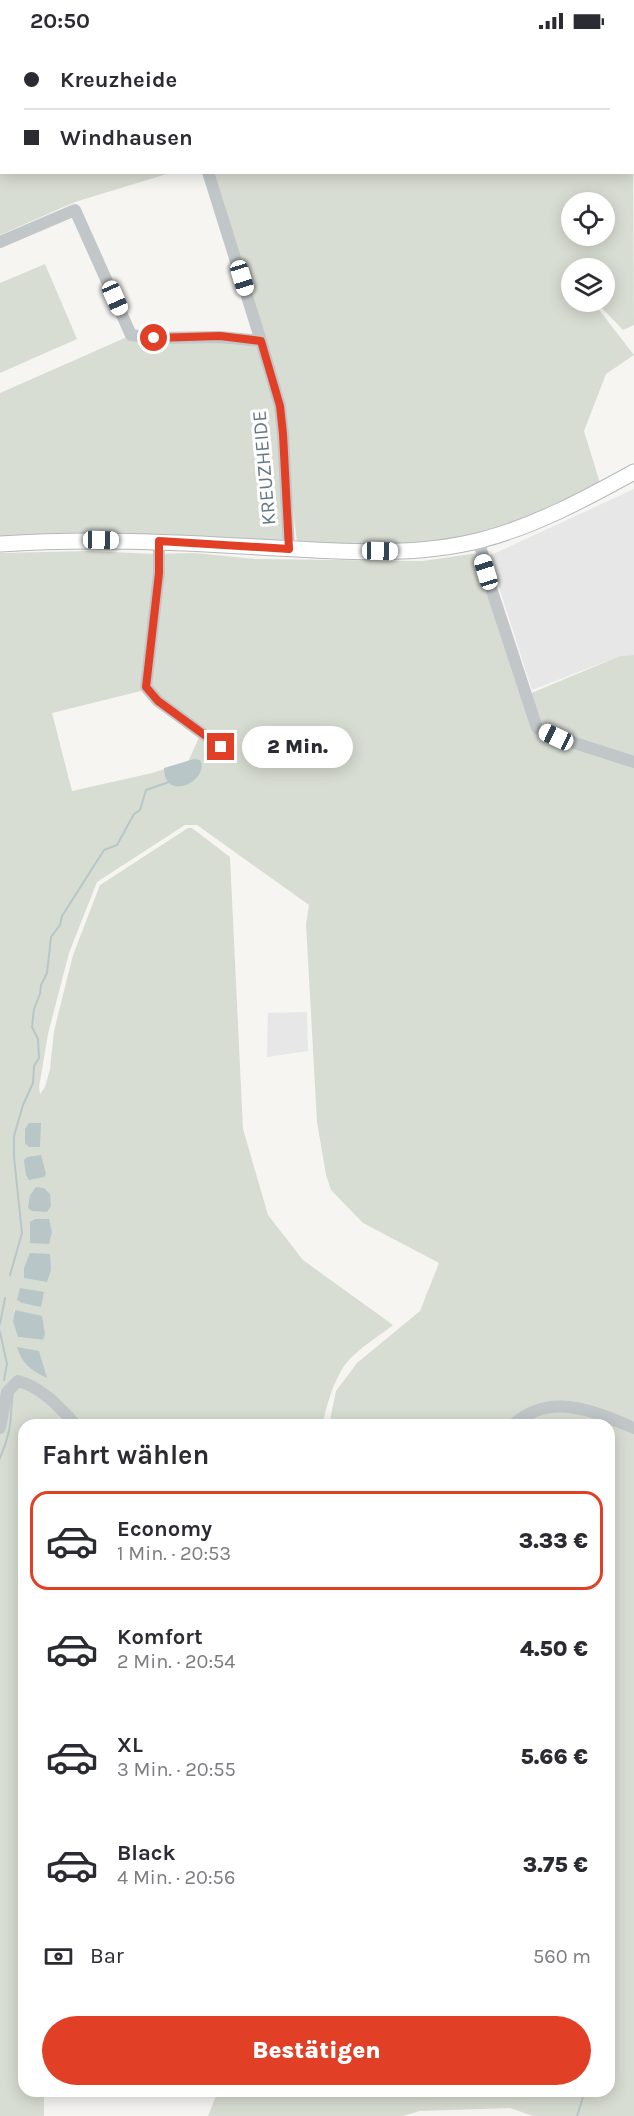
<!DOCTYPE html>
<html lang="de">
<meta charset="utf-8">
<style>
body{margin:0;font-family:Karla,sans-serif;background:#f7f7f7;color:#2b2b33;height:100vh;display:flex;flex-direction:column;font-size:22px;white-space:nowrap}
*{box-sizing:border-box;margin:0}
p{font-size:20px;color:#7c7c81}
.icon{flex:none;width:33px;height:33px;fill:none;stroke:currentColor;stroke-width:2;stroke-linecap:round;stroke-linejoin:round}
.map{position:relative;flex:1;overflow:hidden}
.panel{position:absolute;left:18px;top:1377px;width:597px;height:678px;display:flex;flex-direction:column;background:#fff;border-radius:18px;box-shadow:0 3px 15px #0003}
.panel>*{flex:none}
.banner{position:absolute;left:0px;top:0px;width:634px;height:132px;box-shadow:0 3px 15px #0003;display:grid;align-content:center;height:132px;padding:0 24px;background:#fff}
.fabs{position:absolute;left:561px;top:150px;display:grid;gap:12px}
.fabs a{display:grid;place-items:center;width:54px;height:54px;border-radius:50%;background:#fff;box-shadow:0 3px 15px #0003;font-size:30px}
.end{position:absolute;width:27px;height:27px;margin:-14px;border:8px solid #e14027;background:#fff;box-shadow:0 0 0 3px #fff}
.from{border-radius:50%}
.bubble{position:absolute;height:42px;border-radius:21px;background:#fff;box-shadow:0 3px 15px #0003;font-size:20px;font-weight:800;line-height:42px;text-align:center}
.car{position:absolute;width:18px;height:36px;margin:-18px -9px;border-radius:8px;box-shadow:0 0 4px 2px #0007;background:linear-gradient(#fff 24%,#345 0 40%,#fff 0 76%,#345 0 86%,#fff 0)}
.banner b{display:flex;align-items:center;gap:21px;height:57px;font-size:22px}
.banner b+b{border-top:2px solid #e1e1e2}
.banner i{width:15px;height:15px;background:#2b2b33}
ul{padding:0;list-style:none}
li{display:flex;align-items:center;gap:18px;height:99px;margin:0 12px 9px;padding:0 12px;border:3px solid transparent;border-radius:18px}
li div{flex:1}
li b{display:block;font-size:22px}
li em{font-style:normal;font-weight:800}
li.active{border-color:#e14027}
li>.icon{width:54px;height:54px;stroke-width:1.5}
h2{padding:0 24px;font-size:27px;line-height:72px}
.pay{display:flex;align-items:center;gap:15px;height:66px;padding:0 24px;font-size:22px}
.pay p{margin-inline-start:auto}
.button{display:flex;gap:12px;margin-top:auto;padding:12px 24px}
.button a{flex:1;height:69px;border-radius:36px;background:#e14027;color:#fff;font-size:24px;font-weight:800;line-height:69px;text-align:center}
.status{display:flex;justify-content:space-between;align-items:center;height:42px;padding:0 30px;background:#fff;direction:ltr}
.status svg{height:16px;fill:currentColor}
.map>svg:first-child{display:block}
.built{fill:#e6e7e6}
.green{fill:#d8ddd3;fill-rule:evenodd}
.water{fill:#b8c6c8}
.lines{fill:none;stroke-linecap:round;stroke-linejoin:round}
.stream{stroke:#b8c6c8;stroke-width:2}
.major-casing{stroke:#b4b9bc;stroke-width:17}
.minor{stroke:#c1c6c8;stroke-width:12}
.major{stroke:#fff;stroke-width:15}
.route{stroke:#e14027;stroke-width:8}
.labels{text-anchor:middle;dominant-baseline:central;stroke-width:6;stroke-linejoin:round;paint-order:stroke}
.street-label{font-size:20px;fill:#657883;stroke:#fff}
</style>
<div class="status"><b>20:50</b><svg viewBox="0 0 49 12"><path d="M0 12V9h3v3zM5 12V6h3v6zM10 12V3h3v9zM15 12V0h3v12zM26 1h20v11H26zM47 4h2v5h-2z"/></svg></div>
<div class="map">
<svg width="634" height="2074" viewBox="0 0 634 2074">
<rect width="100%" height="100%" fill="#f6f5f2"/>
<path class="built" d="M 634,447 L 634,613 L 620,614 L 532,648 L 489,514 Z
M 307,970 L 308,1009 L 267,1015 L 268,971 Z"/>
<path class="green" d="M 0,0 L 167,0 L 168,1 L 2,2 L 2,130 L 170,131 L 75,160 L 0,193 Z
M 171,0 L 634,0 L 634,77 L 633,78 L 633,2 L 172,2 Z
M 633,90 L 634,283 L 623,288 L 596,260 L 604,260 L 604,226 L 572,226 L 572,260 L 593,260 L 634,313 L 606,332 L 584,389 L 600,441 C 558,460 516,484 472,494 C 415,507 355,502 297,500 L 280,364 L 208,131 L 633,130 ZM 572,160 L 604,160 L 604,194 L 572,194 Z
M 45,222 L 77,297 L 0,331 L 0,241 Z
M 127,295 L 223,299 L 258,303 L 276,367 L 285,501 L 0,497 L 0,351 Z
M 87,509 L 156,512 L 195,511 L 255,517 L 422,519 L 478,511 L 529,652 L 620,614 L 634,613 L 634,2074 L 533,2074 L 510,2066 L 420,2069 L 403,2074 L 208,2074 L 218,2049 L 609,2049 L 609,1383 L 329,1383 L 336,1349 L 357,1321 L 420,1269 L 439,1221 L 363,1181 L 331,1148 L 326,1133 L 317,1080 L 306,882 L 309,863 L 197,783 L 185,783 L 97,840 L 69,911 L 48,992 L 39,1045 L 40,1052 L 45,1045 L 50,1027 L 54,989 L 73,913 L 100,843 L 188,786 L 192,786 L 230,815 L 243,1087 L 268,1173 L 303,1218 L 393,1283 C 379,1294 361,1305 349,1318 C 336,1331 325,1366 323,1383 L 79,1383 L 57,1370 L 70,1383 L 24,1383 L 24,2049 L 44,2049 L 44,2074 L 0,2074 L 0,511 ZM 149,647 L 200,693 L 188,720 L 152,731 L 72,749 L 52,671 ZM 14,1268 L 42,1275 L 43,1298 L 18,1295 Z"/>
<path class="water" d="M 194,717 L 200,718 C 211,738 164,762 164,726 Z
M 29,1081 L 41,1081 L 40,1105 L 29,1105 L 25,1101 L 25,1087 Z
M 41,1113 L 46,1132 L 44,1135 L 29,1138 L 26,1133 L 24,1118 L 27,1115 Z
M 36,1145 L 44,1146 L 50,1152 L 51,1164 L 47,1170 L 32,1169 L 28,1166 L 30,1153 Z
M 35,1177 L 49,1177 L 52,1190 L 49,1202 L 30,1201 L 30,1180 Z
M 30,1211 L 50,1212 L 51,1228 L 47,1240 L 24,1236 L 24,1226 Z
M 20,1246 L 44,1250 L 41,1265 L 22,1261 L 17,1258 Z
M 15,1268 L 42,1274 L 45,1292 L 43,1298 L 18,1295 L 13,1279 Z
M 17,1305 L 39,1309 L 47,1336 C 31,1328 22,1322 17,1305 Z"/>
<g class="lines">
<path class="stream" d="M 10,1233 L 22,1191 L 14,1115 L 14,1094 L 23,1063 L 33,1041 L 34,1024 L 39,1016 L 38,997 L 32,985 L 34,967 L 40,952 L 41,943 L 47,931 L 51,895 L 60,883 L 62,874 L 104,808 L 117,803 L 134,772 L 140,768 L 146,748 L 169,740
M 0,1282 L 5,1256
M 0,1290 L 7,1322 L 4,1338
M 0,1416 C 6,1402 11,1387 11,1371 C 12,1364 11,1359 13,1351
M 577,2074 L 585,2049"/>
<defs>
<path id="major" d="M 0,502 C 87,496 172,500 259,505 C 329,509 413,516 481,498 C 535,484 585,457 634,430"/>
</defs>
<use href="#major" class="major-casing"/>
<path class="minor" d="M 170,0 L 171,2
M 208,130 L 261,299
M 0,200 L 75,168 L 131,293 L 154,296 L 220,295 L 261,299 L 280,364 L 283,392 L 289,507
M 159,499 L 159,531 L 146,645 L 158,659 L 221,705
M 479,499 L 490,543 L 537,686 L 556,695 L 634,720
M 513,1383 C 550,1349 594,1369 634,1386
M 0,1386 L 7,1350 L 18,1339 C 42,1345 60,1366 76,1383"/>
<use href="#major" class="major"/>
</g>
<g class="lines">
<path class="route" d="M 154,296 L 220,294 L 261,299 L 280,364 L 283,392 L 289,507 L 159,499 L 159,531 L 146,645 L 158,659 L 221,705"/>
</g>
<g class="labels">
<g class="street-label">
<text transform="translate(264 426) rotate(-95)">KREUZHEIDE</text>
</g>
</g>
</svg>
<div class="fabs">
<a><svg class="icon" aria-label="locate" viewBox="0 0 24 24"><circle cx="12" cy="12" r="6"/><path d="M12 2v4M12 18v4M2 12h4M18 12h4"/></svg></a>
<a><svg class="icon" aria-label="layers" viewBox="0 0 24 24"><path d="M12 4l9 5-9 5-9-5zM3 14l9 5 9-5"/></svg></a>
</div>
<i class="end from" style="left:154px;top:296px"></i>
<i class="end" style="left:221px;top:705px"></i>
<div class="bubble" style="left:242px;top:684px;width:111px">2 Min.</div>
<i class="car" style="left:242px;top:236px;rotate:163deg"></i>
<i class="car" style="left:115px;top:256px;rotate:156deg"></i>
<i class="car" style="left:101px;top:498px;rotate:91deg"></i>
<i class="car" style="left:380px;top:509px;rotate:91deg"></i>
<i class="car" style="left:486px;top:530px;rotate:343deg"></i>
<i class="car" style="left:556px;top:695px;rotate:295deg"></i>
<div class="banner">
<b><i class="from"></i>Kreuzheide</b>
<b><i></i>Windhausen</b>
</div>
<section class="panel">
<h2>Fahrt wählen</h2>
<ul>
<li class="active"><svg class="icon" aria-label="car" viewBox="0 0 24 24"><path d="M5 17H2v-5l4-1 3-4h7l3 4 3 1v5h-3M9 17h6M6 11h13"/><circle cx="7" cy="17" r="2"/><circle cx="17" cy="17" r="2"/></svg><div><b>Economy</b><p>1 Min. · 20:53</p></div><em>3.33 €</em></li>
<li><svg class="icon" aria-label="car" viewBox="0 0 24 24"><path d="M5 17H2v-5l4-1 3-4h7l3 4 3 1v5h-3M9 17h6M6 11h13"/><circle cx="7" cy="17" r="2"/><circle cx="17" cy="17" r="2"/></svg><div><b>Komfort</b><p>2 Min. · 20:54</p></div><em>4.50 €</em></li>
<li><svg class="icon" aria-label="car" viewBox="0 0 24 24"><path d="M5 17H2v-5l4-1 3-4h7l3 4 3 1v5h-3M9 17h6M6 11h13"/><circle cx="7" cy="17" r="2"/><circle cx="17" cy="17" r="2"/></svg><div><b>XL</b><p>3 Min. · 20:55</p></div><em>5.66 €</em></li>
<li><svg class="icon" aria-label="car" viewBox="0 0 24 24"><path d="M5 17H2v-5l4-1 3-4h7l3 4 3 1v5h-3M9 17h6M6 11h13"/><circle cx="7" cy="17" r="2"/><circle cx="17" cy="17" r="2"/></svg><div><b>Black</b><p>4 Min. · 20:56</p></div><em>3.75 €</em></li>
</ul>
<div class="pay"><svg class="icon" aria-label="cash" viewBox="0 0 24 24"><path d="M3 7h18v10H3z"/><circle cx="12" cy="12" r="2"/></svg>Bar<p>560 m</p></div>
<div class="button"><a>Bestätigen</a></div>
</section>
</div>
